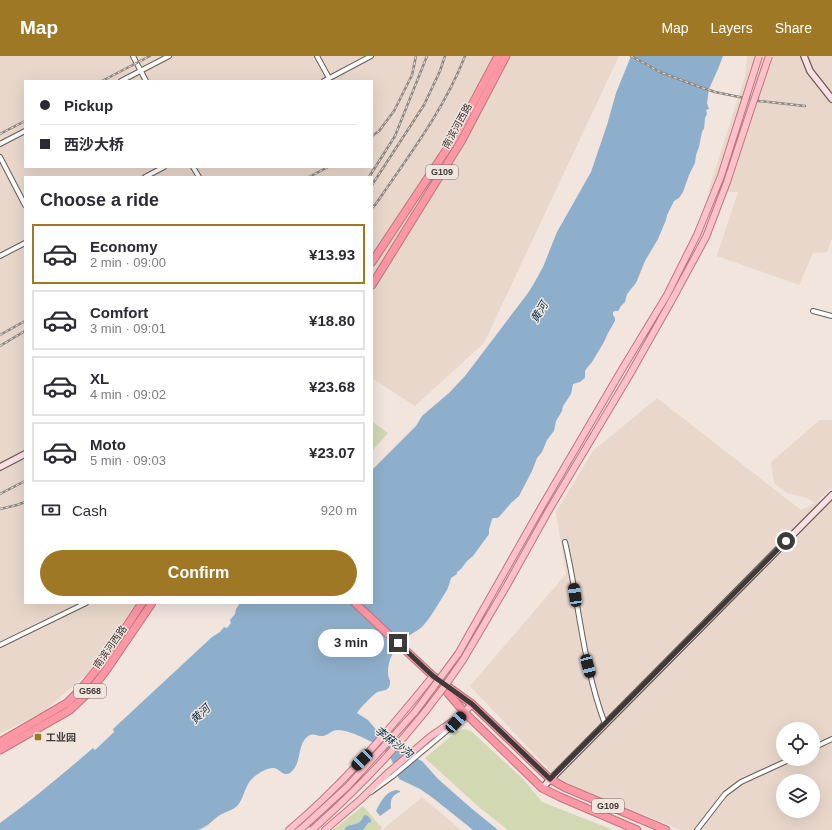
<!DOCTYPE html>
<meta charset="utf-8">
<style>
body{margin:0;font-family:Arial,"Noto Sans SC",sans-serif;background:#f7f7f7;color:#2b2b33;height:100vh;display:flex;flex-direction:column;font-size:15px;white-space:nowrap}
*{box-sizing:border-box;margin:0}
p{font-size:13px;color:#7c7c81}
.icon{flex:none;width:22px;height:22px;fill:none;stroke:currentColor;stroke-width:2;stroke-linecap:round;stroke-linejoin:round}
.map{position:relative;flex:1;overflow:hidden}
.side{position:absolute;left:24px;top:120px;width:349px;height:428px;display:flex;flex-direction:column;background:#fff;border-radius:0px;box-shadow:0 4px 16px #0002}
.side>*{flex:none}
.hud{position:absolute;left:24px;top:24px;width:349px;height:88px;border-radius:0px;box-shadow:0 4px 16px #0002;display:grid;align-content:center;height:88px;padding:0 16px;background:#fff}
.buttons{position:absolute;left:776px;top:666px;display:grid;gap:8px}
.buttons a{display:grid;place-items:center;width:44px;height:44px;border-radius:50%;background:#fff;box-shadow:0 4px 16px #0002;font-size:20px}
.end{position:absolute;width:18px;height:18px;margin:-9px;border:5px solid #3e3a37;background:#fff;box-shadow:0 0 0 2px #fff}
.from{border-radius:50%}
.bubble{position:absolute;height:28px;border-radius:14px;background:#fff;box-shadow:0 4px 16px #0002;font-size:13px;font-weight:700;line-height:28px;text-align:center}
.car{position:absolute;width:12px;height:24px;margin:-12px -6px;border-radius:5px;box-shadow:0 0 3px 1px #0007;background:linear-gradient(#222 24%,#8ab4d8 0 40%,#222 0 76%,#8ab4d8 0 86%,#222 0)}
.hud b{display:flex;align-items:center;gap:14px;height:38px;font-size:15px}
.hud b+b{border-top:1px solid #e1e1e2}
.hud i{width:10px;height:10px;background:#2b2b33}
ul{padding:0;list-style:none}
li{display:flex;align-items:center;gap:12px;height:60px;margin:0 8px 6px;padding:0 8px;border:2px solid #e1e1e2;border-radius:0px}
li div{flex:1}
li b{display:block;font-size:15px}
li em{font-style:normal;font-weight:700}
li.on{border-color:#9f7826}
li>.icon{width:36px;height:36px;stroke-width:1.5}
h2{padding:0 16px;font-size:18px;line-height:48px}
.pay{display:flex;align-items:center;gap:10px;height:44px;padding:0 16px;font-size:15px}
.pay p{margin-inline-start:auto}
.button{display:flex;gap:8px;margin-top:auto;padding:8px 16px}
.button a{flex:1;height:46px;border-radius:24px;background:#9f7826;color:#fff;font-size:16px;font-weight:700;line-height:46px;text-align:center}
header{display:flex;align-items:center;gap:24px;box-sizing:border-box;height:56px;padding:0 20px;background:#9f7826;color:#fff}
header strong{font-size:19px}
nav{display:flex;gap:22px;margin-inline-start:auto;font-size:14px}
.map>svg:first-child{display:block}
.built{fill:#e9d7cb;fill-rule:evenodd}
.green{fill:#d1d8b2}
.water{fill:#8eafcb}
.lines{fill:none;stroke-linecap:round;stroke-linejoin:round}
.street-casing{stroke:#685e58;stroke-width:6}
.secondary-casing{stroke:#685e58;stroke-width:8}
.primary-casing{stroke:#ba767e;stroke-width:8}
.highway-casing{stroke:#ba767e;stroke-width:9}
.street{stroke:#fff;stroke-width:4}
.secondary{stroke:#fee0e4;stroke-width:5.5}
.primary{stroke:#fec1c9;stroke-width:6}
.highway{stroke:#fd97a5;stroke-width:7}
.rail-casing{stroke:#8f8782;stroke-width:2.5}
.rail{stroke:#f1e5de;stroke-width:1;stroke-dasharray:3;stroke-linecap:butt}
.primary-bridge-casing{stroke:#ba767e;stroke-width:8;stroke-linecap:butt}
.primary-bridge{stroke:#fec1c9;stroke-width:6}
.route{stroke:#3e3a37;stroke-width:5}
.poi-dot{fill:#9f7826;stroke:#f1e5de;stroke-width:1.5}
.labels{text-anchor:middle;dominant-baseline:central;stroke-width:3;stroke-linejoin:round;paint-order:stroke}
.shield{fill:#f1e5de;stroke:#746d69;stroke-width:1}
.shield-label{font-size:9px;font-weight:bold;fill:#3e3a37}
.street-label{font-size:10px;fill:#3e3a37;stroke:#f1e5de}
.poi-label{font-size:10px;font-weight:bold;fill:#3e3a37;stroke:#f1e5de;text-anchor:start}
.water-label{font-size:11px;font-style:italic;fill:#042e4a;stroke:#f1e5de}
</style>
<header>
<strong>Map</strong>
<nav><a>Map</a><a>Layers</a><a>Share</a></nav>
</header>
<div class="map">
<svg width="832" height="774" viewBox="0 0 832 774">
<rect width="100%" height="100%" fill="#f1e5de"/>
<path class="built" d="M 0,0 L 619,0 L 484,287 L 415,350 L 372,322 L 372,121 L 25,121 L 25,547 L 136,547 L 95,611 L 44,655 L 0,678 ZM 25,25 L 372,25 L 372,111 L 25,111 Z
M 747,0 L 832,0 L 832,183 L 827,196 L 813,197 L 799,229 L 717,200 L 738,136 L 708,136 L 745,20 Z
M 657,342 L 801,454 L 815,447 L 807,442 L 787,437 L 774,427 L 771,406 L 820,364 L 832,364 L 832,431 L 817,446 L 832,439 L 832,774 L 681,774 L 560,725 L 470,630 L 566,518 L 556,456 L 593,395 ZM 783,673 L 813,673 L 813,703 L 783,703 ZM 783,725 L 813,725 L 813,755 L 783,755 Z
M 422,741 L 461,774 L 382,774 Z"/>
<path class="green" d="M 373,366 L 388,377 L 372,395 L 372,367 Z
M 464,673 L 471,675 L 523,723 L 542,746 L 613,774 L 508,774 L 480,752 L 425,702 L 456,676 Z
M 363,750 L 382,772 L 380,774 L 333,774 Z"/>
<path class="water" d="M 631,0 L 723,0 L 718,13 L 709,33 L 707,47 L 709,53 L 706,54 L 707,58 L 705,62 L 704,73 L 703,74 L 702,76 L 699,91 L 696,99 L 695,107 L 689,119 L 683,136 L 679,142 L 674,145 L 667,159 L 666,164 L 658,183 L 645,205 L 636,227 L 627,238 L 625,246 L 621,250 L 618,255 L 615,255 L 613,256 L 613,259 L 615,262 L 615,265 L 608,277 L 604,286 L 592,306 L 587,312 L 585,315 L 585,322 L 580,326 L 573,328 L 571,338 L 563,350 L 562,355 L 556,365 L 554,375 L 547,384 L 542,396 L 537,402 L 532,415 L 519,440 L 511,447 L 499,461 L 497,462 L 493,462 L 492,463 L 491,467 L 489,473 L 489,478 L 473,500 L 467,505 L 461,513 L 457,516 L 457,518 L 451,522 L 449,529 L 447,534 C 440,545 431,561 423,570 C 419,574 414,576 410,579 C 403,583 395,591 392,599 C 389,604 388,611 388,617 C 388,622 392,626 389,631 C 386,636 380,634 376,637 C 371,641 360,652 357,657 L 368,664 L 384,683 L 390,690 L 396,694 L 422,705 L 438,723 L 471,752 L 498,774 L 473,774 L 433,742 L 420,733 L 399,723 C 396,716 394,708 390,701 C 384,690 349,673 337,674 C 332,674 328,679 323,680 C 316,681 313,675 306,682 C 297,691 302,708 290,717 C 283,721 280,713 274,712 C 268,711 259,717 255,720 C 245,727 245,740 238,749 C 234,754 225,756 220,759 C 212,764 207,772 197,774 L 0,774 L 0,767 C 32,744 63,718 93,692 L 95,694 L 114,676 L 113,673 L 212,581 L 220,576 L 224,571 L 227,572 L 231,567 L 230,564 L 235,558 L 236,553 L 240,547 L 372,547 L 372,414 L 416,370 L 422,360 L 429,354 L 449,337 L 465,320 L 528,237 L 533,229 L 543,211 L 557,176 L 591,116 L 607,69 L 616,37 Z
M 397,734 L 400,735 L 400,736 C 392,739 390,744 391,752 L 380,760 L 376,755 C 381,745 386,735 397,734 Z
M 364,759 L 368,760 L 371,764 L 371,766 L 368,767 L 363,774 L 344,774 L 347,770 C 356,768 361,768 364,759 Z"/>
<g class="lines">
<defs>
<path id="street" d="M 133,0 L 146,25
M 317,0 L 329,22
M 121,25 L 169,0
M 324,25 L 371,0
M 0,88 L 25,75
M 0,101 L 25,149
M 193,111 L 199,121
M 145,121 L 164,111
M 0,200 L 25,187
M 813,255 L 832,260
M 565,486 C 579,546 583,610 605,668
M 0,589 L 86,547
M 813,692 L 832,683
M 371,736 L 393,720 L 449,673 L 458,664
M 697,774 L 725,738 L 741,726 L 791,703"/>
<path id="secondary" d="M 804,0 L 810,15 L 832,43
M 0,411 L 25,398
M 542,732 L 832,439"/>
<path id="primary" d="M 458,598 L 542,450 L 621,315 L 667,239 L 697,179 L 721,120 L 740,60
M 463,604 L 506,531 L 549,454 L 629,320 L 673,242 L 706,181 L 727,126 L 748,62
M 289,774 C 343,729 389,674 433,620
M 325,774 L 360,744 L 389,716 L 431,680 L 462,659 L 472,648"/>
<path id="highway" d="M 372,206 L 455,81 L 498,0
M 372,229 L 462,84 L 506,0
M 355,547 L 433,620 L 472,648 L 550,723 L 564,731 L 666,774
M 441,629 L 465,657 L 542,732 L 560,741 L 637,774
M 0,686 L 67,647 L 80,634 L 103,606 L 142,547
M 0,694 L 70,654 L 89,636 L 105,616 L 152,547"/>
</defs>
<use href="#street" class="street-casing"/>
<use href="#secondary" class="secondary-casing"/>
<use href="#primary" class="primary-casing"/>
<use href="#highway" class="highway-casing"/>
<use href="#street" class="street"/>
<use href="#secondary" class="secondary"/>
<use href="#primary" class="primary"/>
<use href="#highway" class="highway"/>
<defs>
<path id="rail" d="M 631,0 L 660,16 L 697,30 L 715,36 L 759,45 L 805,50
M 102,25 L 150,0
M 0,78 L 25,65
M 372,80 L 379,75 L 394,55 L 412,19 L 416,0
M 309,121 L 328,111
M 369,121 L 395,80 L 427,0
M 372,129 L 424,49 L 440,15 L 445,0
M 372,152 L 375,149 C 408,101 444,54 465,0
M 0,279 L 25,265
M 0,290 L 25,275
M 0,438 L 25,425
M 0,453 L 17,449 L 25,446"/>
</defs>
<use href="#rail" class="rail-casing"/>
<use href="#rail" class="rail"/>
<defs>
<path id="primary-bridge" d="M 740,60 L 759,0
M 748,62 L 769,0
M 300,774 L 348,730 L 415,656 L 458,598
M 312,774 C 369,723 421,667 463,604"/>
</defs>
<use href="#primary-bridge" class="primary-bridge-casing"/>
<use href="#primary-bridge" class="primary-bridge"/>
</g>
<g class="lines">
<path class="route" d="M 398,587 L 433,620 L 472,648 L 550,723 L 786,485"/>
</g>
<rect class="poi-dot" x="34" y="677" width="8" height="8" rx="2"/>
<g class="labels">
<g class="shield">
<rect x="426" y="109" width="32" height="14" rx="3"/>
<rect x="74" y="628" width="32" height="14" rx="3"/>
<rect x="592" y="743" width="32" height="14" rx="3"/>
</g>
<g class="shield-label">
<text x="442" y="116">G109</text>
<text x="90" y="635">G568</text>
<text x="608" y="750">G109</text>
</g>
<g class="street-label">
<text transform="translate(457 70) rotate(-61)">南滨河西路</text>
<text transform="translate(110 591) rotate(-55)">南滨河西路</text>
</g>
<g class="poi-label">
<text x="46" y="681">工业园</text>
</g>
<g class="water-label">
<text transform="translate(539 256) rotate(-59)">黄河</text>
<text transform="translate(200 658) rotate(-44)">黄河</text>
<text transform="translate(394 686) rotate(37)">李麻沙沟</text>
</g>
</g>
</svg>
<div class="buttons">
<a><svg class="icon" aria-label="locate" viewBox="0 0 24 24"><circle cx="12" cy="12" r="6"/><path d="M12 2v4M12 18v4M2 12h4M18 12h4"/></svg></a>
<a><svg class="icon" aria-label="layers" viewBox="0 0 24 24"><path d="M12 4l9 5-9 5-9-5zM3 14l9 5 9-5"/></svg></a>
</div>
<i class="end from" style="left:786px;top:485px"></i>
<i class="end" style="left:398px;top:587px"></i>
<div class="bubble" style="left:318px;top:573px;width:66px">3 min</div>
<i class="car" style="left:575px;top:539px;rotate:352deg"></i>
<i class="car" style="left:588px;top:610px;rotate:165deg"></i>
<i class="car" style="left:456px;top:666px;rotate:42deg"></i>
<i class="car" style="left:362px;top:704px;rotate:225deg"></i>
<div class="hud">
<b><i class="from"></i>Pickup</b>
<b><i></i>西沙大桥</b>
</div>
<section class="side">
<h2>Choose a ride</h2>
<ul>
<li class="on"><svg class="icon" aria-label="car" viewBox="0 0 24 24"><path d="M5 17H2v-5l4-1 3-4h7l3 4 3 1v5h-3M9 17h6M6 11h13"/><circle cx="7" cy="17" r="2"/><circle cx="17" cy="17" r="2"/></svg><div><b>Economy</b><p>2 min · 09:00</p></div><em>¥13.93</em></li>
<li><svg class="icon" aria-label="car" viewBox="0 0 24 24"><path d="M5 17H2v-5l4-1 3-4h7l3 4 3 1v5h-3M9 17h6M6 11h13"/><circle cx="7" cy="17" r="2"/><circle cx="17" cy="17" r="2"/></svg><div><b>Comfort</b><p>3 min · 09:01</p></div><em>¥18.80</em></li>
<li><svg class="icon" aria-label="car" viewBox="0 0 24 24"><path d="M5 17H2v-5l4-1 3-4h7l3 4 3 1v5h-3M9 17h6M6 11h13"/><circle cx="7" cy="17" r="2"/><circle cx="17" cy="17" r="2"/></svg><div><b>XL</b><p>4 min · 09:02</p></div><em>¥23.68</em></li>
<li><svg class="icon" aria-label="car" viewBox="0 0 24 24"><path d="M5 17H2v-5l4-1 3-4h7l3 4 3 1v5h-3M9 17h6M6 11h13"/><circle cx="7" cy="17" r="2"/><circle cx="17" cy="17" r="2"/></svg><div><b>Moto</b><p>5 min · 09:03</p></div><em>¥23.07</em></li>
</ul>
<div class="pay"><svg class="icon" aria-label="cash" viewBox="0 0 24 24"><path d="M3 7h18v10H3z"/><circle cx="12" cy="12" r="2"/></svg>Cash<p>920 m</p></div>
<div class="button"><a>Confirm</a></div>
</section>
</div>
